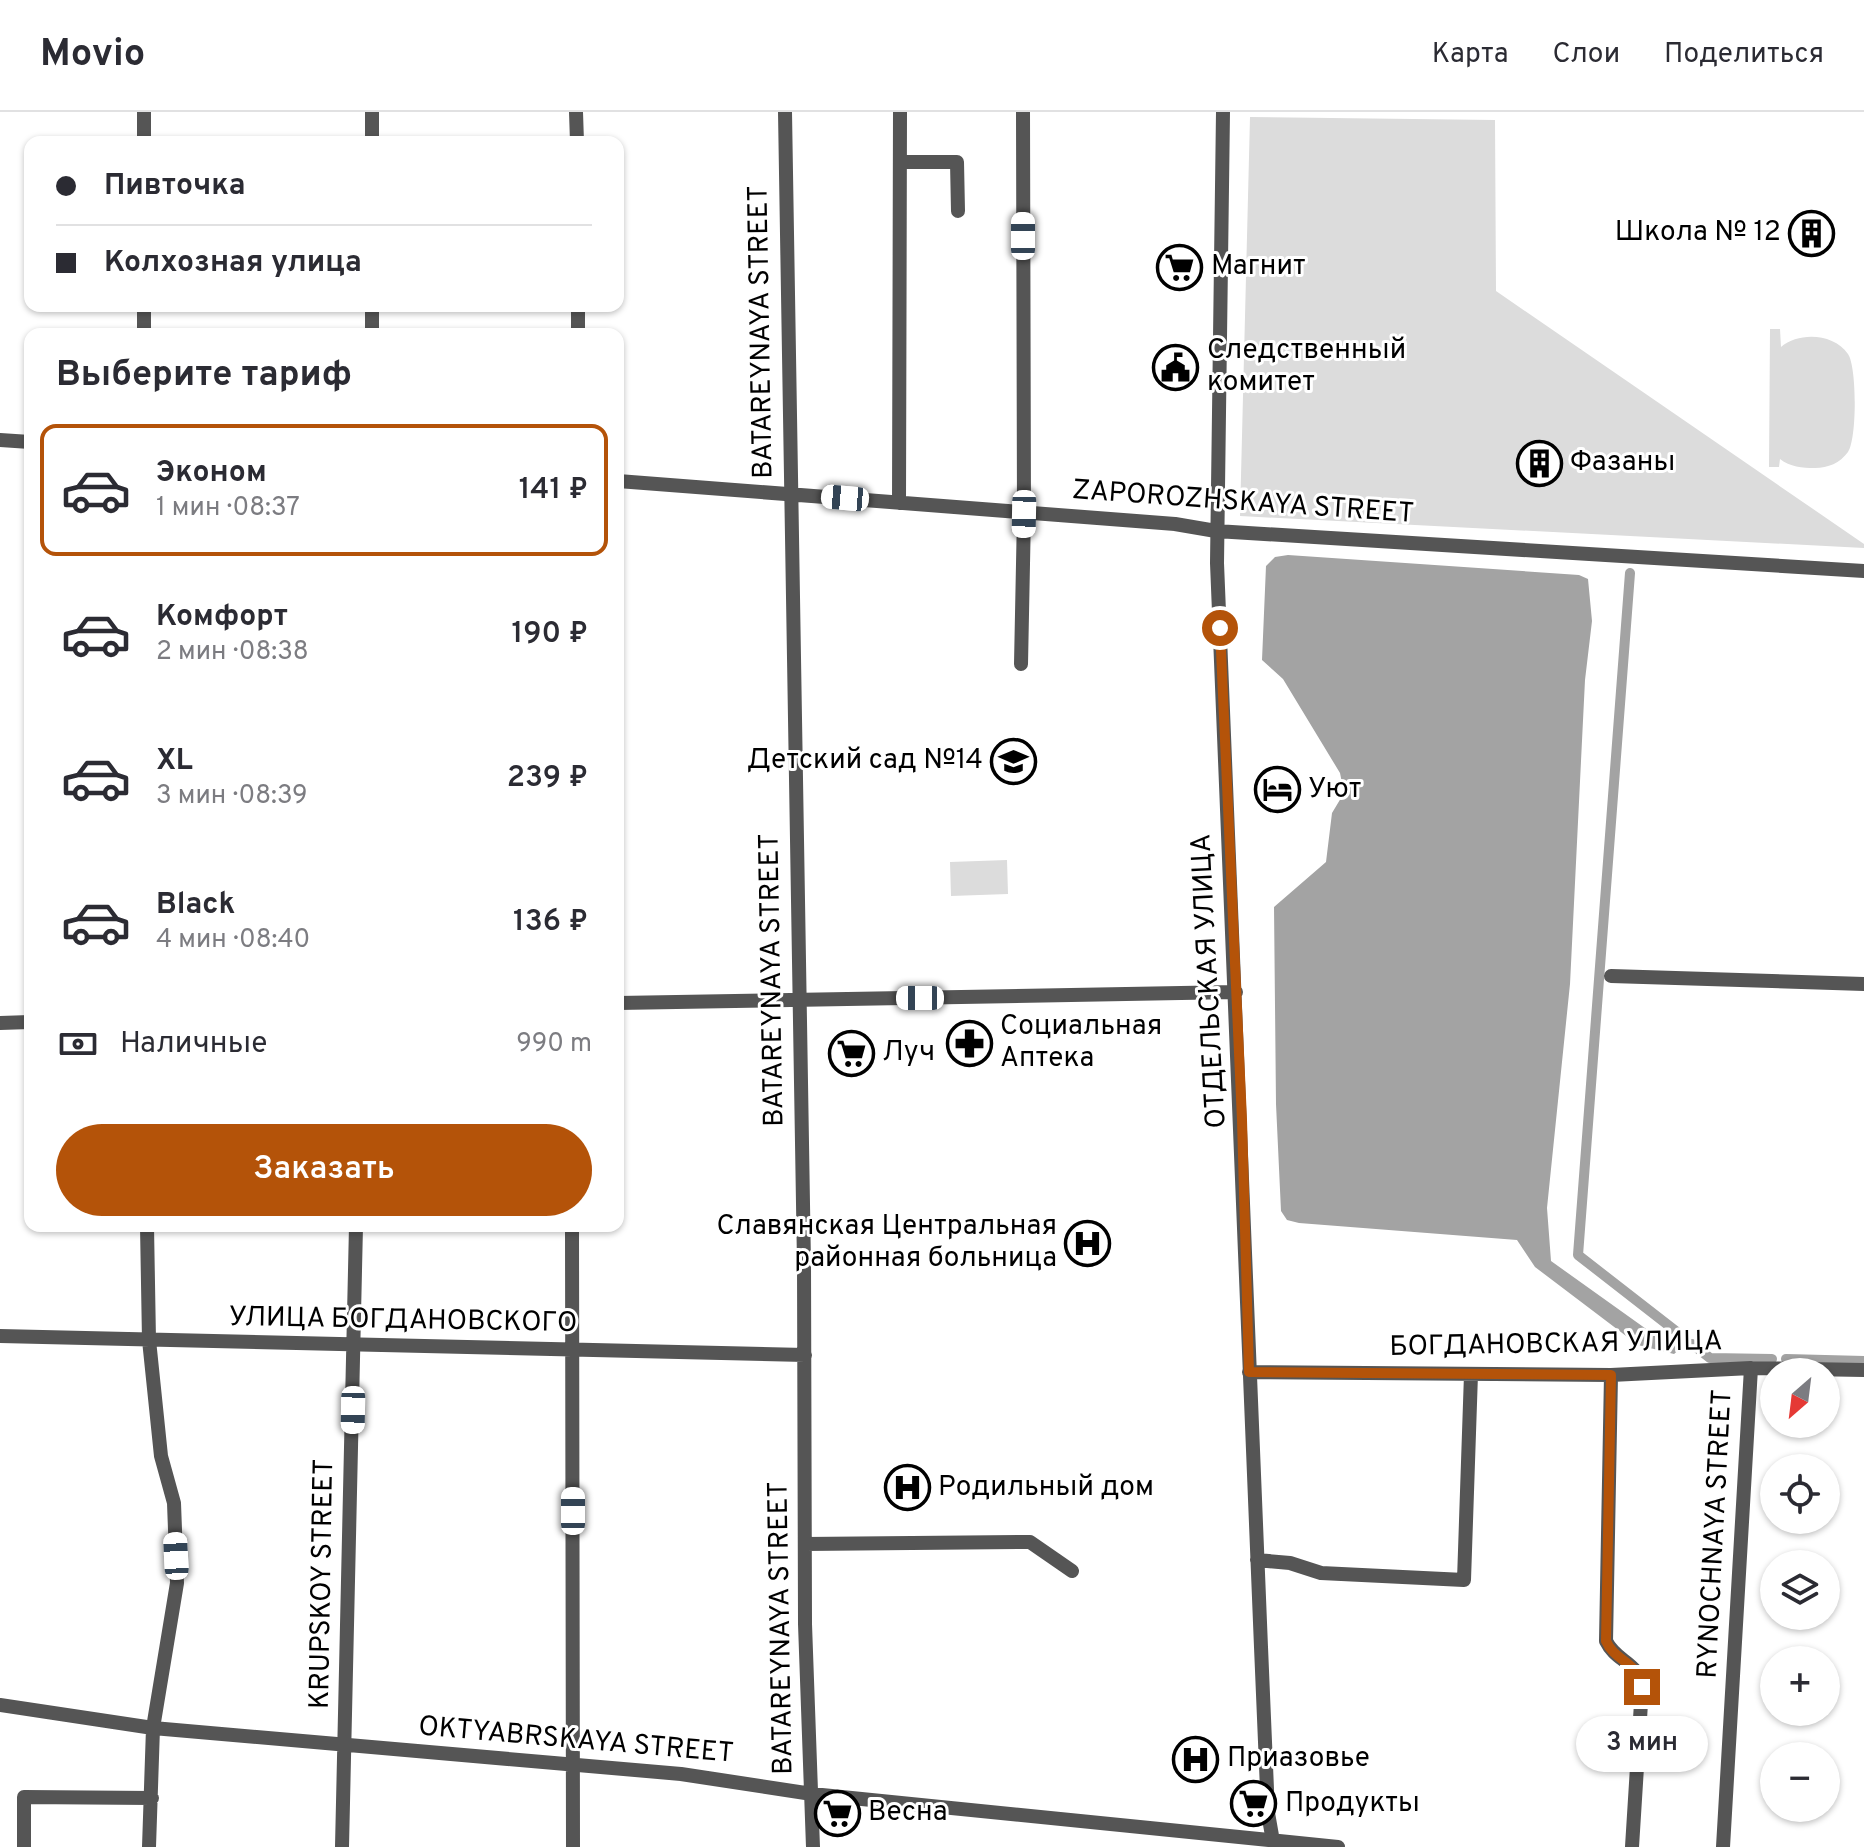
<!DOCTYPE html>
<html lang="ru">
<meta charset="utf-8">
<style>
body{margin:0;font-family:Overpass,sans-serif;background:#f7f7f7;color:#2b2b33;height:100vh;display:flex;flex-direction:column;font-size:30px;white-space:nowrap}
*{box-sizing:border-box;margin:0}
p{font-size:26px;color:#7c7c81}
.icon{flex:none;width:44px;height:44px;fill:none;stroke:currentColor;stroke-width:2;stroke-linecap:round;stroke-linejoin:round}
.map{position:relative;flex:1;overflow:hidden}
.panel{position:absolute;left:24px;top:216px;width:600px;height:904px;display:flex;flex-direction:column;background:#fff;border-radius:16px;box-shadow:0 2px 6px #0004}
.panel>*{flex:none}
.hud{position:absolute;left:24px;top:24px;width:600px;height:176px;border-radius:16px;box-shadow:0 2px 6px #0004;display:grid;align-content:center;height:176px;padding:0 32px;background:#fff}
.needle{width:52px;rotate:208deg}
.fabs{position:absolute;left:1760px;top:1246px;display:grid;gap:16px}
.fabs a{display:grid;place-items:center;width:80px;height:80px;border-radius:50%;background:#fff;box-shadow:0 2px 6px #0004;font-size:40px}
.end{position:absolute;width:36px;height:36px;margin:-18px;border:10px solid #b45309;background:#fff;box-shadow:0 0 0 4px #fff}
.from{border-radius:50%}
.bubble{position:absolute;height:56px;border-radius:28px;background:#fff;box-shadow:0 2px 6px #0004;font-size:26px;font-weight:600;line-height:56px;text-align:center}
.car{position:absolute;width:24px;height:48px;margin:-24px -12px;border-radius:10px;box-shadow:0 0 6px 2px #0007;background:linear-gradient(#fff 24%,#345 0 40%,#fff 0 76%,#345 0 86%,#fff 0)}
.hud b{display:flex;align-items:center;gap:28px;height:76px;font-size:30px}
.hud b+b{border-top:2px solid #e1e1e2}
.hud i{width:20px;height:20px;background:#2b2b33}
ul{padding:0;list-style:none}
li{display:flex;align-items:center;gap:24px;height:132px;margin:0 16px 12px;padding:0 16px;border:4px solid transparent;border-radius:16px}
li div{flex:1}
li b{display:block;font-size:30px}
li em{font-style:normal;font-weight:600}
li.current{border-color:#b45309}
li>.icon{width:72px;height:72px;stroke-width:1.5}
h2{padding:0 32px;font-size:36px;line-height:96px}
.pay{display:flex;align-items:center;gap:20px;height:88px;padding:0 32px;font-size:30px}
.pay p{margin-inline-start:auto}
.button{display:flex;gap:16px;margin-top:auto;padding:16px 32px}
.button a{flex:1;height:92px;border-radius:48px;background:#b45309;color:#fff;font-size:32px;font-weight:600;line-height:92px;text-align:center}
header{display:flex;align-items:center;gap:48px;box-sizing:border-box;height:112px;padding:0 40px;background:#fff;border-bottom:2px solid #e1e1e2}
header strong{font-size:38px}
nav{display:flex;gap:44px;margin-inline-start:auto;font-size:28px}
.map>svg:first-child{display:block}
.green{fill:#dcdcdc}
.water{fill:#a3a3a3}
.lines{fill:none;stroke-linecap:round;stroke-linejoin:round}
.canal{stroke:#a3a3a3;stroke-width:10}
.minor{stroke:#555;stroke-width:14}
.route{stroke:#b45309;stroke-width:10}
.labels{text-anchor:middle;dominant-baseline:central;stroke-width:6;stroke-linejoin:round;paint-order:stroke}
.poi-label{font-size:28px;fill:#000;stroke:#fff;text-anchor:start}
.street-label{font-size:28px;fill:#000;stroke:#fff}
</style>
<header>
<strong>Movio</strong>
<nav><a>Карта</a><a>Слои</a><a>Поделиться</a></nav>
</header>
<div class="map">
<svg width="1864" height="1735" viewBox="0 0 1864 1735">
<rect width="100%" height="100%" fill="#fff"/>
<path class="green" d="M 1250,5 L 1495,8 L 1496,179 L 1864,432 L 1864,436 L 1240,404 Z
M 1770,217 L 1780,217 L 1781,235 C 1799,220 1833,221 1848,242 C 1857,255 1857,327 1848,340 C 1840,351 1828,356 1815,356 C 1802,356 1790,355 1780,347 L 1779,355 L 1769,355 Z
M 1007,748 L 1008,782 L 951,784 L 950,750 Z"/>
<path class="water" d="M 1288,443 L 1579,463 L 1588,467 L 1592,509 L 1585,568 L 1570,872 L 1547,1096 L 1551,1149 L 1649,1219 L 1678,1229 L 1680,1237 L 1674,1242 L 1638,1233 L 1535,1155 L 1517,1128 L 1299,1111 L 1287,1108 L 1281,1099 L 1276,992 L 1274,795 L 1326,750 L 1332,701 L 1344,681 L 1340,661 L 1283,567 L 1262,548 L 1266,454 L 1275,445 Z"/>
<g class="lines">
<path class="canal" d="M 1630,461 L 1578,1143 L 1677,1220
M 1692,1232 L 1710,1246 L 1772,1247
M 1786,1247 L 1864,1249"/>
<path class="minor" d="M 576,0 L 577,30
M 785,0 L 804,1152 L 805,1512 L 813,1735
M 1223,0 L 1217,451 L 1261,1535 L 1268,1701 L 1274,1735
M 144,30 L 144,0
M 372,30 L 372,0
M 900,50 L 957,50 L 958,99
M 578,194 L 578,222
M 144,222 L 144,194
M 372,222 L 372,194
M 0,328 L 30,330
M 618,369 L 1175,412 L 1216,419 L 1864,459
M 899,391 L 900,0
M 1021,552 L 1024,402 L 1023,0
M 1611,864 L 1864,872
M 618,891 L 1236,880
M 0,911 L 30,910
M 147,1114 L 149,1228 L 161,1344 L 174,1391 L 177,1471 L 153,1616 L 149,1735
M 572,1114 L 573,1735
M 0,1224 L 805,1243
M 1249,1260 L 1611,1263 L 1751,1256 L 1864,1258
M 1611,1263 L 1606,1529 C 1616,1550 1639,1550 1642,1575 L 1632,1735
M 805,1432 L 1030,1430 L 1072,1459
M 1257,1448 L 1290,1451 L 1321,1461 L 1464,1468 L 1471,1262
M 0,1593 L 153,1616 L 681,1662 L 812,1682 L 1338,1735
M 24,1735 L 24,1685 L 152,1686
M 342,1735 L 356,1114
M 1723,1735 L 1751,1256"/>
</g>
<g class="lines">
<path class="route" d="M 1220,516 L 1242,1008 L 1249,1260 L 1611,1263 L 1606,1529 C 1615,1550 1639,1550 1642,1575"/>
</g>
<defs>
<symbol id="building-ring" viewBox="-11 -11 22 22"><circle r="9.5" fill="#fff" stroke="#000" stroke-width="1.5"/><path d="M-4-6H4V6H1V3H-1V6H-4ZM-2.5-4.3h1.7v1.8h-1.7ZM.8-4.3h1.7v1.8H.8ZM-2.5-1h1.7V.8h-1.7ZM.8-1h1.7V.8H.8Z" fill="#000"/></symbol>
<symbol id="supermarket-ring" viewBox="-11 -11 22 22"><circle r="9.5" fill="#fff" stroke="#000" stroke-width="1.5"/><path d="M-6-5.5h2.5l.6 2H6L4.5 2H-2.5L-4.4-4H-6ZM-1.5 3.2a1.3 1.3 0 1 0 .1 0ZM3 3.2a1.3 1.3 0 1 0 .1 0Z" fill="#000"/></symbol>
<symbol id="civic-ring" viewBox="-11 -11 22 22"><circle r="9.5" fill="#fff" stroke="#000" stroke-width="1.5"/><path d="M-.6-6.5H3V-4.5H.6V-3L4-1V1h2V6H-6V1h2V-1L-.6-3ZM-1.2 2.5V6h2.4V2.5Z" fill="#000"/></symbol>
<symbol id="school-ring" viewBox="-11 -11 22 22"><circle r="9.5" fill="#fff" stroke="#000" stroke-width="1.5"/><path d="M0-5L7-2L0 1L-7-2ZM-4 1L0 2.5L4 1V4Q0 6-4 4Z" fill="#000"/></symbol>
<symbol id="hotel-ring" viewBox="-11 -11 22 22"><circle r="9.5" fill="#fff" stroke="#000" stroke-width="1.5"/><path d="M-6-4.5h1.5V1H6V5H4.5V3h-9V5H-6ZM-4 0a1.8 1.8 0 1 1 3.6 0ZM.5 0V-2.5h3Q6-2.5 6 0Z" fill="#000"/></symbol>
<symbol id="pharmacy-ring" viewBox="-11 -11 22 22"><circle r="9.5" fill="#fff" stroke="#000" stroke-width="1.5"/><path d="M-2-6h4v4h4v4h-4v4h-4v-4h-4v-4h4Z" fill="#000"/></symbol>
<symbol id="hospital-ring" viewBox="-11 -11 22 22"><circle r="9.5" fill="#fff" stroke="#000" stroke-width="1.5"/><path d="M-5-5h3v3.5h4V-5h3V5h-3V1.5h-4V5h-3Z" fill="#000"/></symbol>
</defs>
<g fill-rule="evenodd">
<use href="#building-ring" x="1786" y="96" width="51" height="51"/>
<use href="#supermarket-ring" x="1154" y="130" width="51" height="51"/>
<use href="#civic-ring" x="1150" y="230" width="51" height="51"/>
<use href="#building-ring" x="1514" y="326" width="51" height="51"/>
<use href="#school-ring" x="988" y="624" width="51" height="51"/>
<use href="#hotel-ring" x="1252" y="652" width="51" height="51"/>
<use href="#pharmacy-ring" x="944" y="906" width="51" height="51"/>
<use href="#supermarket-ring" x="826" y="916" width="51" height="51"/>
<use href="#hospital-ring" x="1062" y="1106" width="51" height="51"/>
<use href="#hospital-ring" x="882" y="1350" width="51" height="51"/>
<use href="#hospital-ring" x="1170" y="1622" width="51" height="51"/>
<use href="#supermarket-ring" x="1228" y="1666" width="51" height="51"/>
<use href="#supermarket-ring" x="812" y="1676" width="51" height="51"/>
</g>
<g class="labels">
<g class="poi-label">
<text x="1781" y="121" text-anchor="end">Школа № 12</text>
<text x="1211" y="155">Магнит</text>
<text x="1207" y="239">Следственный<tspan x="1207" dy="32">комитет</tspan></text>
<text x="1570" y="351">Фазаны</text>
<text x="983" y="649" text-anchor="end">Детский сад №14</text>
<text x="1308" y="678">Уют</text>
<text x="1000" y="915">Социальная<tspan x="1000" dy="32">Аптека</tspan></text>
<text x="882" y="941">Луч</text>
<text x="1057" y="1115" text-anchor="end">Славянская Центральная<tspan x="1057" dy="32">районная больница</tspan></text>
<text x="938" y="1376">Родильный дом</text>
<text x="1227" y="1647">Приазовье</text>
<text x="1285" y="1692">Продукты</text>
<text x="868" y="1701">Весна</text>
</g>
<g class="street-label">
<text transform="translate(762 220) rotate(-91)">BATAREYNAYA STREET</text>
<text transform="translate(1243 391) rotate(4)">ZAPOROZHSKAYA STREET</text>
<text transform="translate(773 868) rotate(-91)">BATAREYNAYA STREET</text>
<text transform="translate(1210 869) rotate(-93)">ОТДЕЛЬСКАЯ УЛИЦА</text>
<text transform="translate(403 1209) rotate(1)">УЛИЦА БОГДАНОВСКОГО</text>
<text transform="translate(1556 1233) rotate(-1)">БОГДАНОВСКАЯ УЛИЦА</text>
<text transform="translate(1716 1422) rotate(-87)">RYNOCHNAYA STREET</text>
<text transform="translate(323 1472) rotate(-89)">KRUPSKOY STREET</text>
<text transform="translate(782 1516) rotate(-91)">BATAREYNAYA STREET</text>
<text transform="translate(576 1629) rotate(5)">OKTYABRSKAYA STREET</text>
</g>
</g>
</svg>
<div class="fabs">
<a><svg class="needle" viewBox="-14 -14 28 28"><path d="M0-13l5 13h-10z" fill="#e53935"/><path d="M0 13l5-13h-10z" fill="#7c7c81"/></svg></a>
<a><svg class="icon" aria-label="locate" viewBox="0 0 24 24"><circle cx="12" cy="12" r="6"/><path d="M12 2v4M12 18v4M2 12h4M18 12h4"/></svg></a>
<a><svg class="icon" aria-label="layers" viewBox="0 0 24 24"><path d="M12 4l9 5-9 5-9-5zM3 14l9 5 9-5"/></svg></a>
<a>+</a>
<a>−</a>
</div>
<i class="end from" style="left:1220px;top:516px"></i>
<i class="end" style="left:1642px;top:1575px"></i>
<div class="bubble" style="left:1576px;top:1604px;width:132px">3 мин</div>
<i class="car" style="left:1023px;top:124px;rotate:0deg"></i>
<i class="car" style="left:845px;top:386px;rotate:275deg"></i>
<i class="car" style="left:1024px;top:402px;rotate:181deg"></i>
<i class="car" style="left:920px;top:886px;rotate:270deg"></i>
<i class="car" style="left:353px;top:1298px;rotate:181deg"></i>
<i class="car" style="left:573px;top:1399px;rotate:0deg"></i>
<i class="car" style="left:176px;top:1444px;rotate:357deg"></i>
<div class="hud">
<b><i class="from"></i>Пивточка</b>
<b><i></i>Колхозная улица</b>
</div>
<section class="panel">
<h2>Выберите тариф</h2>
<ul>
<li class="current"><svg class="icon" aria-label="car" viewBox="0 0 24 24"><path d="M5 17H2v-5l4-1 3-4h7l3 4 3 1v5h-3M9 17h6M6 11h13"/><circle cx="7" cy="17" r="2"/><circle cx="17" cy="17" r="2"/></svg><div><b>Эконом</b><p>1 мин · 08:37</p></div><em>141 ₽</em></li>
<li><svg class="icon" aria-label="car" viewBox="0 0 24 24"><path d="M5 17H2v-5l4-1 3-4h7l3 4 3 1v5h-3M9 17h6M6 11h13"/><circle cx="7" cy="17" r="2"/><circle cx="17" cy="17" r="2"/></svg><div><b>Комфорт</b><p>2 мин · 08:38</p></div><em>190 ₽</em></li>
<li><svg class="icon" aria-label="car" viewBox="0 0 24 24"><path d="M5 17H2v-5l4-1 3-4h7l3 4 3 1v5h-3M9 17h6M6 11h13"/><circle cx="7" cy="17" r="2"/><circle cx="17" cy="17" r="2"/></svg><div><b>XL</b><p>3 мин · 08:39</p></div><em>239 ₽</em></li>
<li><svg class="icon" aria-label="car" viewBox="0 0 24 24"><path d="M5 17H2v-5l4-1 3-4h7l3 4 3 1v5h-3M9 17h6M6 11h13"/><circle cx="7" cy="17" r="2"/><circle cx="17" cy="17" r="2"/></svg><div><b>Black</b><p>4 мин · 08:40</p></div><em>136 ₽</em></li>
</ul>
<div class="pay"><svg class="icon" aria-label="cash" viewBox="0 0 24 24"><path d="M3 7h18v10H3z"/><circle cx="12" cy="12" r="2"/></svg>Наличные<p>990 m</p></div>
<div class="button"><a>Заказать</a></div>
</section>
</div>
